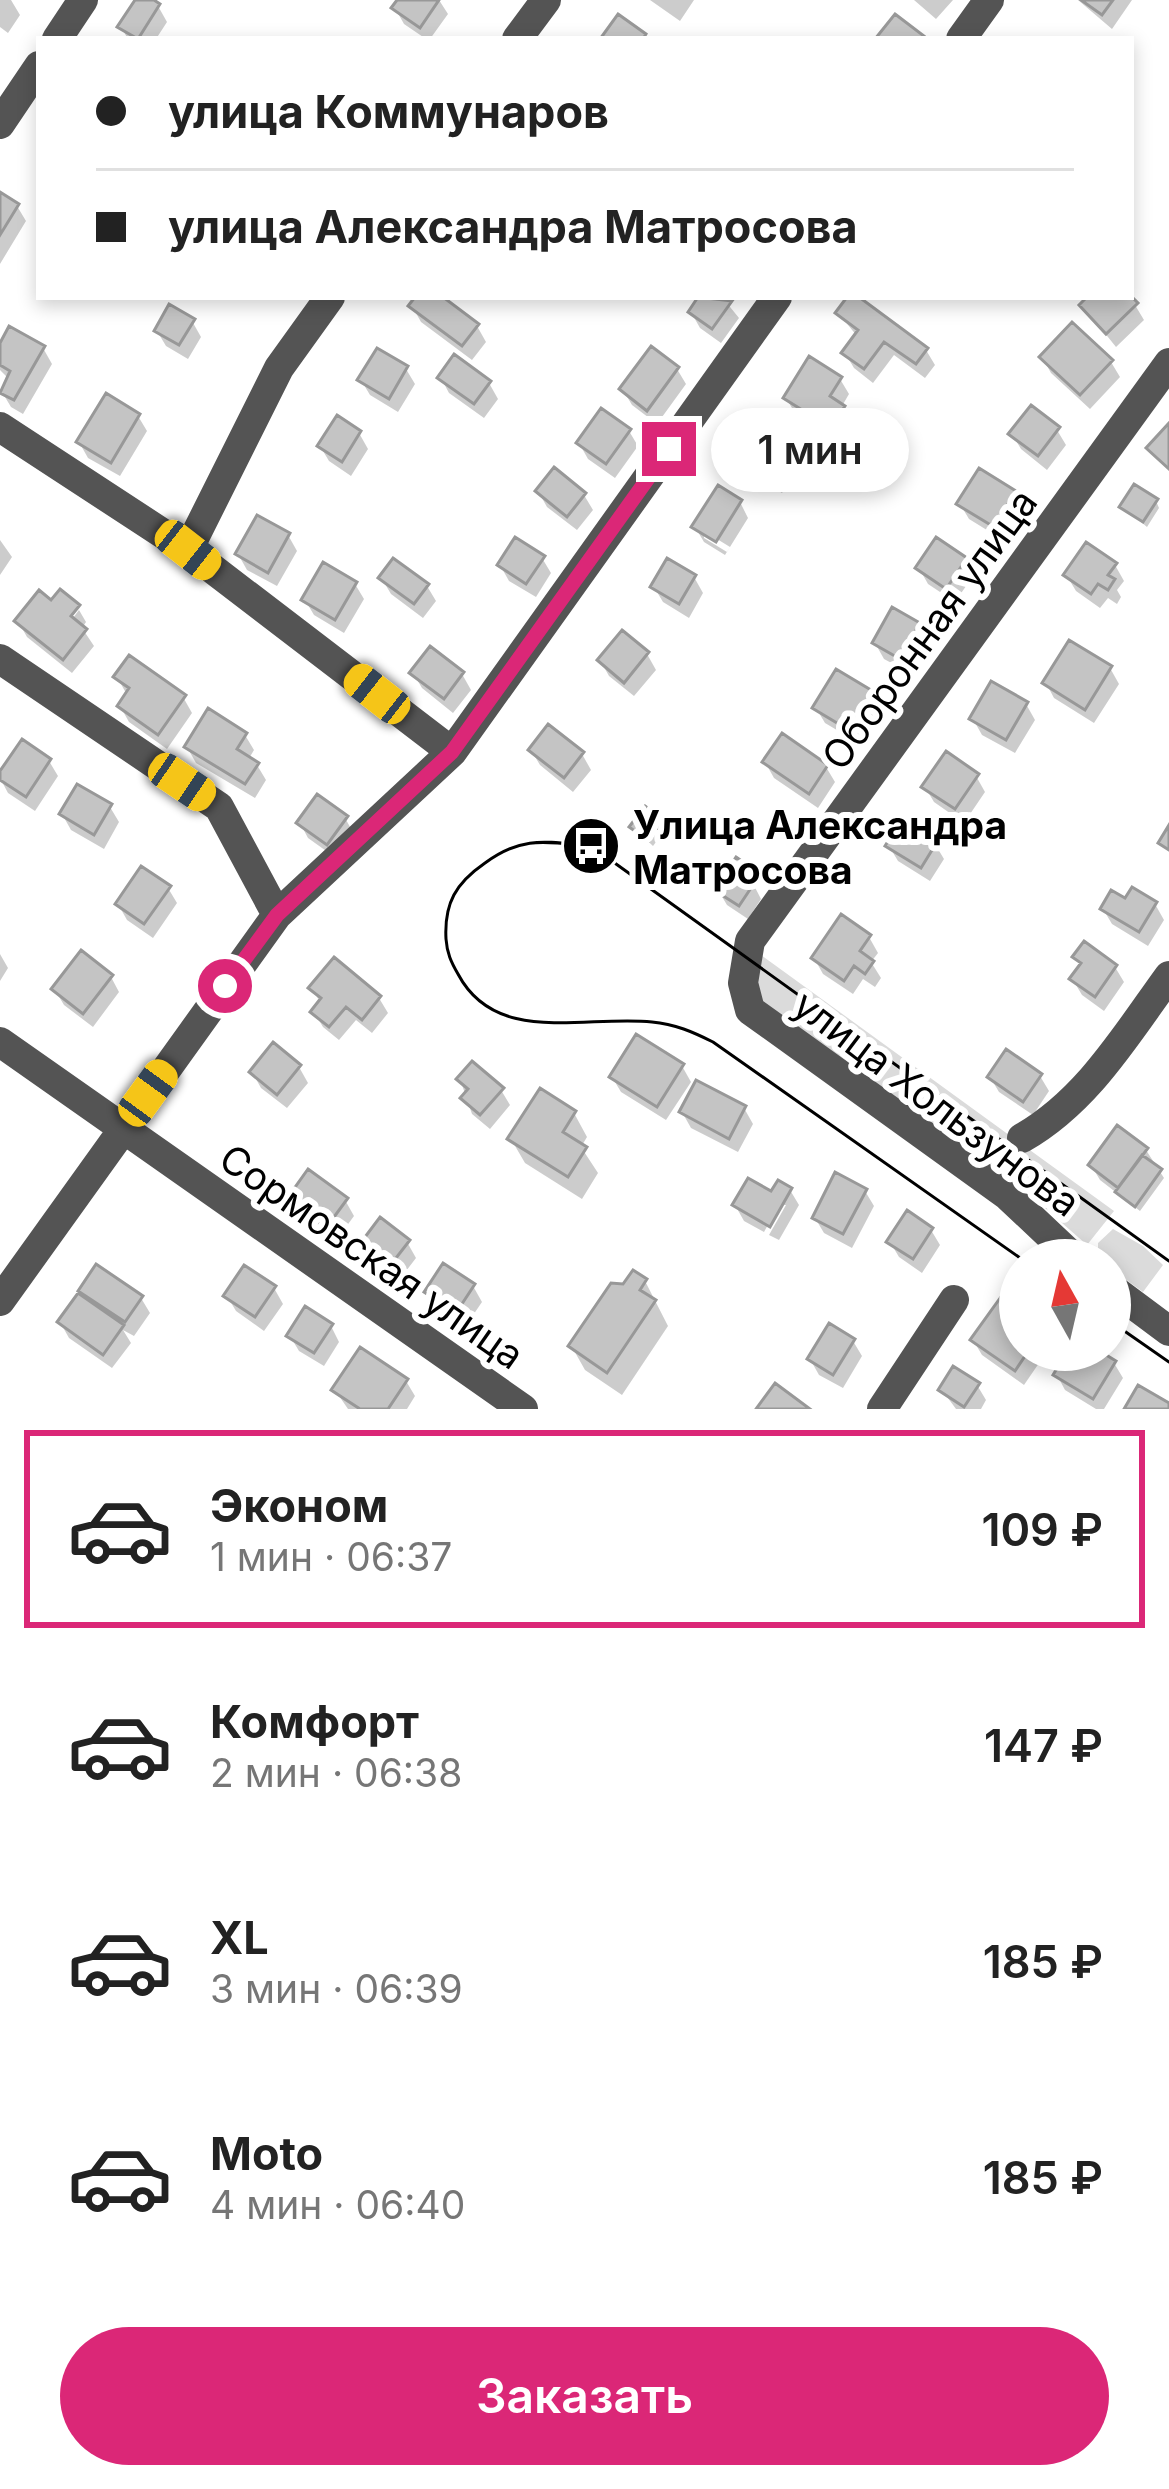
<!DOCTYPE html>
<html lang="ru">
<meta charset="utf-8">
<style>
body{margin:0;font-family:Inter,sans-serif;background:#f6f6f6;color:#222;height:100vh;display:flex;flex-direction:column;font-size:45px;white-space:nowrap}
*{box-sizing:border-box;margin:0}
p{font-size:39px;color:#767676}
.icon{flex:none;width:66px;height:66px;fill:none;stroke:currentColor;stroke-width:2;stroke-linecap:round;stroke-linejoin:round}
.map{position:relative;height:1409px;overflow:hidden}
.sheet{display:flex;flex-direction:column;background:#fff;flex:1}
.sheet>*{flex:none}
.guide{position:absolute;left:36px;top:36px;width:1098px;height:264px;border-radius:0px;box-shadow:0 6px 18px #0003;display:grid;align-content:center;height:264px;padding:0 60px;background:#fff}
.needle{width:78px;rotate:352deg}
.buttons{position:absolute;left:999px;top:1239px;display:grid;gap:24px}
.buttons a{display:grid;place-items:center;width:132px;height:132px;border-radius:50%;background:#fff;box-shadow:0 6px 18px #0003;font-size:60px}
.end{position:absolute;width:54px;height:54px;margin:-27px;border:15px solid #db2777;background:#fff;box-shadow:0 0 0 6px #fff}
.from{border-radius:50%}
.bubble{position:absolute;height:84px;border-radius:42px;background:#fff;box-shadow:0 6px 18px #0003;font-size:39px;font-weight:600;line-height:84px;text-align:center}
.car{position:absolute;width:36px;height:72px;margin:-36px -18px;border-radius:15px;box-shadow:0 0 9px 3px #0007;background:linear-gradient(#f5c518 24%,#345 0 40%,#f5c518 0 76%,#345 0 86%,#f5c518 0)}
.guide b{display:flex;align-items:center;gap:42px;height:114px;font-size:45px}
.guide b+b{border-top:3px solid #e0e0e0}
.guide i{width:30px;height:30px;background:#222}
ul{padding:21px 0 0;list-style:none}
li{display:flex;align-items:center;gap:36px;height:198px;margin:0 24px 18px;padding:0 36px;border:6px solid transparent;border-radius:0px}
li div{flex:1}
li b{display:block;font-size:45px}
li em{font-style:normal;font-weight:600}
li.on{border-color:#db2777}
li>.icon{width:108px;height:108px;stroke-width:1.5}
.primary-button{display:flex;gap:24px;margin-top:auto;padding:24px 60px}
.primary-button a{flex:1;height:138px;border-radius:72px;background:#db2777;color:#fff;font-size:48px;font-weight:600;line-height:138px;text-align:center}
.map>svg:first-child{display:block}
.green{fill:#dbdbdb}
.shadow{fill:#0003;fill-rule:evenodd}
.building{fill:#c4c4c4;stroke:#989898;stroke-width:3}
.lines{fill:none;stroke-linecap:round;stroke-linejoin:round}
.minor{stroke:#545454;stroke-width:30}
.tram{stroke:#000;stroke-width:3}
.route{stroke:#db2777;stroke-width:15}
.labels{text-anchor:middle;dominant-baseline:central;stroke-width:12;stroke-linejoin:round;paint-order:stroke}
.street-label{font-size:39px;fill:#000;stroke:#fff}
.poi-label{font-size:39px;font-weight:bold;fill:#000;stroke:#fff;text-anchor:start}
</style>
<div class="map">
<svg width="1169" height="1409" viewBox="0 0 1169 1409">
<rect width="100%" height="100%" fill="#fff"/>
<path class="green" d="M 761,955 L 1114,1211 L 1087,1245 L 1045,1208 L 1057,1196 L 1041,1189 L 1024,1192 L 758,1003 L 756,959 Z
M 1113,1229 L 1143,1246 L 1163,1265 L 1143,1292 L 1110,1268 L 1110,1260 L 1098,1256 L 1098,1243 Z"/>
<path class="shadow" d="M 0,0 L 11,0 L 20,15 L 8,33 L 0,27 Z
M 138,0 L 148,0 L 158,6 L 167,22 L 156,39 L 128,39 L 121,27 Z
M 400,0 L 439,0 L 448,14 L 430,39 L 426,39 L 404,24 L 395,8 Z
M 650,0 L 694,0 L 680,21 Z
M 914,0 L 953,0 L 936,19 Z
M 1078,0 L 1132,0 L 1112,29 Z
M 0,196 L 17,206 L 26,221 L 0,264 Z
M 419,297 L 438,297 L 477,326 L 486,342 L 472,360 L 421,322 L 412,306 Z
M 702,297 L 722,297 L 739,318 L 721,343 L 700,328 L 691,312 Z
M 851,297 L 926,350 L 935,365 L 925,378 L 894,355 L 873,383 L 854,368 L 845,353 L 857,336 L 839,314 Z
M 1135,305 L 1144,320 L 1116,347 L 1083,306 Z
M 192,321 L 201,337 L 188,359 L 166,346 L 157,331 Z
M 43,348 L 52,364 L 23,414 L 11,407 L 2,392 L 9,379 L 0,370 L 0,349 Z
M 1042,357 L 1111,362 L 1120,377 L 1090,409 L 1051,373 Z
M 406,369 L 415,384 L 398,412 L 370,395 L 361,380 Z
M 677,369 L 686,384 L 657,424 L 632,405 L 623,390 Z
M 441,378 L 489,383 L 498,399 L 484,418 L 449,393 Z
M 840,379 L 849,394 L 842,406 L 852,423 L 840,442 L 795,413 L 786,398 Z
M 138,416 L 147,431 L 120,476 L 88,458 L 79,442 Z
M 1057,430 L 1066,445 L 1047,470 L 1021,449 L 1012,434 Z
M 629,431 L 638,446 L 615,478 L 588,459 L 579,443 Z
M 359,433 L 368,449 L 351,476 L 329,461 L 320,446 Z
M 788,436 L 797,452 L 788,466 L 793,476 L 782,493 L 749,473 L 740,457 Z
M 538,491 L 584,495 L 593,510 L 577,530 L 547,507 Z
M 1014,494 L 1023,509 L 1003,540 L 969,519 L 960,504 Z
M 1156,501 L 1159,508 L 1147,527 L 1123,507 Z
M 740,502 L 748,518 L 725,555 L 704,542 L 695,527 ZM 704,531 L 730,547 L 727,552 L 704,538 Z
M 288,535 L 297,551 L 277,586 L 247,570 L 238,554 Z
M 0,540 L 12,557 L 0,575 Z
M 542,558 L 551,573 L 536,597 L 509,581 L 500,565 Z
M 964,560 L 973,576 L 955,602 L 928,584 L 919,568 Z
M 1115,565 L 1124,581 L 1117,590 L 1121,597 L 1117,604 L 1108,598 L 1100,608 L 1076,591 L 1067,576 Z
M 694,577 L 703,593 L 689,618 L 663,602 L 654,587 Z
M 382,579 L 427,586 L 436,601 L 423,618 L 391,594 Z
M 355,584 L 364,599 L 344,633 L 314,615 L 305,600 Z
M 52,604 L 77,607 L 64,630 L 79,610 L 86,622 L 82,628 L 94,646 L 72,673 L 27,637 L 18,621 Z
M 918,625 L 927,641 L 910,673 L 884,659 L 875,643 Z
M 647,654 L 656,670 L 634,696 L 609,676 L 600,660 Z
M 1110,668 L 1119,684 L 1094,723 L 1054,698 L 1046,683 Z
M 413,673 L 462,674 L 471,690 L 453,713 L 422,688 Z
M 117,677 L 183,697 L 192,713 L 167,749 L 129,722 L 120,706 L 126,693 Z
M 873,696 L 882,711 L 862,745 L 825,723 L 816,708 Z
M 1026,704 L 1035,720 L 1015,753 L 982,735 L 973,719 Z
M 245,735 L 254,750 L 248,760 L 257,765 L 266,780 L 255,798 L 196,763 L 187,747 Z
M 531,750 L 582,754 L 591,770 L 573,792 L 540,765 Z
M 49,761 L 58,776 L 35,811 L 8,793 L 0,778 Z
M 765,762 L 826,767 L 835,782 L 818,808 L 774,778 Z
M 976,776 L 985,792 L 964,823 L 934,802 L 925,787 Z
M 110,807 L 119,822 L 104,849 L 71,830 L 62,814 Z
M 345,818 L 354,834 L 336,858 L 308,838 L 300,823 Z
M 661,823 L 665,830 L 653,846 L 633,827 Z
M 935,844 L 944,859 L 930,881 L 898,861 L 889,846 Z
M 744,866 L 761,899 L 748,919 L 727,905 L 718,890 Z
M 168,888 L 177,903 L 153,938 L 127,920 L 118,904 Z
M 1126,902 L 1155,904 L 1164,920 L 1148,946 L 1112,924 L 1103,909 Z
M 869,937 L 878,953 L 871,962 L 881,978 L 875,987 L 863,979 L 853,994 L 823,974 L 814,958 Z
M 0,954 L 8,968 L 0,981 Z
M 1076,957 L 1115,967 L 1124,982 L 1104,1011 L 1082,995 L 1073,980 L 1081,966 Z
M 111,977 L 119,992 L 93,1027 L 64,1005 L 55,990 Z
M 312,988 L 379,998 L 388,1013 L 372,1033 L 356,1020 L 339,1040 L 323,1027 L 314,1012 L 321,1004 Z
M 682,1066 L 691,1082 L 666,1120 L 621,1092 L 612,1077 Z
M 299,1067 L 308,1083 L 287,1108 L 261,1088 L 252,1072 Z
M 1040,1076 L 1049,1091 L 1033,1115 L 999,1092 L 990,1077 Z
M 460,1079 L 501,1090 L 510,1105 L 490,1129 L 472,1114 Z
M 744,1108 L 753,1124 L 738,1152 L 691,1128 L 682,1112 Z
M 574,1113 L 587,1137 L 581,1147 L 598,1173 L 582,1199 L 525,1163 L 511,1139 Z
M 1146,1150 L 1164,1178 L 1140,1211 L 1100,1180 L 1091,1165 Z
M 790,1190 L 799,1205 L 779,1240 L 769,1235 L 786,1205 L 779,1205 L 764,1232 L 744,1221 L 735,1205 Z
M 865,1191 L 874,1206 L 852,1248 L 824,1233 L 815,1218 Z
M 289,1200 L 345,1200 L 354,1216 L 335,1242 L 298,1215 Z
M 931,1230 L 940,1245 L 922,1273 L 899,1257 L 890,1242 Z
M 407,1242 L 416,1258 L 403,1275 L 392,1267 L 387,1273 L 371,1261 L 362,1245 Z
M 97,1268 L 141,1298 L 150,1313 L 134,1336 L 123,1330 L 131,1343 L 112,1368 L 69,1338 L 60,1322 Z
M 645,1281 L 668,1326 L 622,1395 L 585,1370 L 572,1347 L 625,1288 Z
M 473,1286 L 482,1302 L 465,1327 L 436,1308 L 427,1292 Z
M 274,1288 L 283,1304 L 264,1331 L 236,1311 L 227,1296 Z
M 1020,1310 L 1020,1350 L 1048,1350 L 1024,1385 L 982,1355 L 973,1340 Z
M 331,1326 L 339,1342 L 324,1366 L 299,1351 L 290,1336 Z
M 853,1341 L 862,1356 L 843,1388 L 819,1375 L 810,1359 Z
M 1072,1350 L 1092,1350 L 1114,1363 L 1123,1378 L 1104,1409 L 1096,1409 L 1065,1390 L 1057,1375 Z
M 406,1381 L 415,1396 L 407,1409 L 348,1409 L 335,1390 Z
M 977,1385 L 986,1400 L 981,1409 L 956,1409 L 942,1390 Z"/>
<path class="building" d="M 135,0 L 154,0 L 160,4 L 138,39 L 117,27 Z
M 397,0 L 439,0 L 420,28 L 391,8 Z
M 1081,0 L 1113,0 L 1102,15 Z
M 618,14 L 646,34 L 643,39 L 600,39 Z
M 895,14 L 924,36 L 922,39 L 875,39 Z
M 0,192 L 19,204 L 0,235 Z
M 1131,296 L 1138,303 L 1106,334 L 1079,305 L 1087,297 Z
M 415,297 L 443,297 L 479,324 L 462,346 L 408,306 Z
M 698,297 L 732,301 L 712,329 L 688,312 Z
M 847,297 L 859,297 L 928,348 L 916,364 L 884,342 L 864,369 L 841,353 L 858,330 L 835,313 Z
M 169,304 L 195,319 L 179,345 L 154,331 Z
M 1072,322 L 1113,360 L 1080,395 L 1039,357 Z
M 9,326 L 45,346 L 14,400 L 0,393 L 10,371 L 0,365 L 0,343 Z
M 651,346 L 679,367 L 647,411 L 619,389 Z
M 377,348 L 408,366 L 389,399 L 357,380 Z
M 454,354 L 491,381 L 474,404 L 437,378 Z
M 809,356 L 842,377 L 830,396 L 845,406 L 831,428 L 783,398 Z
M 106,393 L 140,414 L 111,463 L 76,442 Z
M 1031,405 L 1060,427 L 1038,456 L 1008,434 Z
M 601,408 L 631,429 L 606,464 L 576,443 Z
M 337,415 L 361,431 L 342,462 L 317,446 Z
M 762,416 L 790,434 L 778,453 L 786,458 L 773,480 L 736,457 Z
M 1169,423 L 1169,469 L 1146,448 Z
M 554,467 L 586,493 L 567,517 L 535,491 Z
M 979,468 L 1016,491 L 994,527 L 956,504 Z
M 1134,484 L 1158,499 L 1143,522 L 1119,507 Z
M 718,485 L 742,500 L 716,542 L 691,527 Z
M 257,515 L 290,533 L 268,573 L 235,554 Z
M 515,537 L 545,556 L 526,584 L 497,565 Z
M 936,537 L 967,558 L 946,589 L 915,568 Z
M 1086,542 L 1117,563 L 1108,575 L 1115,579 L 1108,590 L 1098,584 L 1091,594 L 1063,575 Z
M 393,558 L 429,584 L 414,604 L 378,578 Z
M 667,558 L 696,575 L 679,604 L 650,587 Z
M 323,562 L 357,582 L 335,620 L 301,600 Z
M 60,589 L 80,605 L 71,616 L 87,629 L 63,660 L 14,621 L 39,590 L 51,600 Z
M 892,607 L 920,623 L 900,659 L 872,643 Z
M 622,630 L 649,652 L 624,683 L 597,660 Z
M 1069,640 L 1112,666 L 1085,710 L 1042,683 Z
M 430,646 L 464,672 L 444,699 L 409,673 Z
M 129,655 L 186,695 L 158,735 L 117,706 L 129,688 L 113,677 Z
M 836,669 L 876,693 L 852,732 L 812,708 Z
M 991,681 L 1028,702 L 1006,740 L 969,719 Z
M 208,708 L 247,733 L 237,749 L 259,763 L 245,784 L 184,747 Z
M 548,724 L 584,752 L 564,778 L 528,750 Z
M 782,733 L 828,765 L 809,794 L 762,762 Z
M 22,739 L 51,759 L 26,797 L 0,780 L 0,771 Z
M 946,751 L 979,774 L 955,809 L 921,787 Z
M 77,784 L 112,804 L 94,835 L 59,814 Z
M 317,794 L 348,816 L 327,845 L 296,823 Z
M 645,806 L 664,821 L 649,841 L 629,827 Z
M 902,819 L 937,842 L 921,868 L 885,846 Z
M 1169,825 L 1169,850 L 1158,843 Z
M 736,857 L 746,864 L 741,872 L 755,882 L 739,906 L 714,890 Z
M 141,866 L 171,886 L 144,924 L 115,904 Z
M 1132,887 L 1157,902 L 1139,932 L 1100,909 L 1111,890 L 1125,898 Z
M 841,914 L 871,935 L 860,951 L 874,961 L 865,974 L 854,966 L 844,981 L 811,958 Z
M 1084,941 L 1117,965 L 1095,997 L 1069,979 L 1081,963 L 1072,957 Z
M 81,950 L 113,975 L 83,1014 L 51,989 Z
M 334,957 L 381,996 L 362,1020 L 346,1007 L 329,1027 L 310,1012 L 321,998 L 308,988 Z
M 636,1034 L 684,1064 L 657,1107 L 609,1077 Z
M 273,1042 L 301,1065 L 277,1095 L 249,1072 Z
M 1006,1049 L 1042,1074 L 1023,1102 L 987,1077 Z
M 472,1061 L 504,1088 L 480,1115 L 460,1098 L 468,1089 L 456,1079 Z
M 696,1080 L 746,1106 L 729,1139 L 679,1112 Z
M 540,1088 L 576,1111 L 563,1132 L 587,1147 L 568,1177 L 507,1139 Z
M 1117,1125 L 1148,1148 L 1118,1188 L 1088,1165 Z
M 1142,1155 L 1162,1169 L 1135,1207 L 1115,1192 Z
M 308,1169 L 348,1198 L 326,1228 L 286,1200 Z
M 835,1172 L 867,1189 L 843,1234 L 812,1218 Z
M 748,1178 L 771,1191 L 778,1180 L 792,1188 L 770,1227 L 732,1205 Z
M 907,1210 L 933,1228 L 913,1259 L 886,1242 Z
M 380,1217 L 410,1240 L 393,1262 L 383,1254 L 378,1260 L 359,1245 Z
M 443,1263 L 475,1284 L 456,1313 L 424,1292 Z
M 96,1264 L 143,1296 L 125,1322 L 78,1291 Z
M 244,1265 L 276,1286 L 255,1317 L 223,1296 Z
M 633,1270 L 647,1279 L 640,1290 L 656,1300 L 607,1373 L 568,1346 L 611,1283 L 623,1284 Z
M 78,1293 L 124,1325 L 103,1355 L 57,1322 Z
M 1003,1294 L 1020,1306 L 1020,1350 L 1029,1350 L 1015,1371 L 970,1340 Z
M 305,1306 L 333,1324 L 314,1353 L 286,1336 Z
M 829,1323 L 855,1339 L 833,1375 L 807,1359 Z
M 360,1347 L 408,1379 L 388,1409 L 360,1409 L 331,1390 Z
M 1068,1350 L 1098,1350 L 1116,1361 L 1093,1399 L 1053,1375 Z
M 953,1366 L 980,1383 L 964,1407 L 938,1390 Z
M 775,1383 L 810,1409 L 756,1409 Z
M 1138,1385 L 1169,1403 L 1169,1409 L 1124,1409 Z"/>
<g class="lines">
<path class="minor" d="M 57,39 L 83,0
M 517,39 L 546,0
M 961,39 L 989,0
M 0,124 L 39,66
M 0,427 L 188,550 L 452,752
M 188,550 L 279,368 L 330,297
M 0,659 L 219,807 L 277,915
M 0,1042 L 523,1409
M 1022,1138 C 1087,1101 1126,1035 1169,976
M 1076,1260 L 1007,1195 L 750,1010 L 743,983 L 750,941 L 1169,363
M 1110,1287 L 1169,1331
M 0,1301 L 277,915 L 452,752 L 777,297
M 882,1409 L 954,1300"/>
<path class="tram" d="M 1023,1260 L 713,1042 C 693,1032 675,1024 652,1022 C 584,1015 496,1046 458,974 C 451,962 447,953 446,939 C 444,903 456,883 485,863 C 523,835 547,842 591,846 L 1169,1261
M 1110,1321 L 1169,1362"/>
</g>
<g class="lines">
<path class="route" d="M 225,986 L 277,915 L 452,752 L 669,449"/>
</g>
<defs>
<symbol id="bus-disc" viewBox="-11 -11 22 22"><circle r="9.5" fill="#000" stroke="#fff"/><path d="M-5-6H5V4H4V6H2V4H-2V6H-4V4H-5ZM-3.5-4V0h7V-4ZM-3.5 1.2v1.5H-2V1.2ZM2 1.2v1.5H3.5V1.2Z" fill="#fff"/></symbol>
</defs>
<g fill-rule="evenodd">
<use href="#bus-disc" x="558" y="813" width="66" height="66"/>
</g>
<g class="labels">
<g class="street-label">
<text transform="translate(929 629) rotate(-54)">Оборонная улица</text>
<text transform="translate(937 1103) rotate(37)">улица Хользунова</text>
<text transform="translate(372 1256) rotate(35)">Сормовская улица</text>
</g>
<g class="poi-label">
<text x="633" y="824">Улица Александра<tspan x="633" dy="45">Матросова</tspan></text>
</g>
</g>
</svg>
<div class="buttons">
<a><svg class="needle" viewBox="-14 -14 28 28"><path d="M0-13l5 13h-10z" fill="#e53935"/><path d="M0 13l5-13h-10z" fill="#767676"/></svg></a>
</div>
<i class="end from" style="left:225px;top:986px"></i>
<i class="end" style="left:669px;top:449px"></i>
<div class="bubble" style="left:711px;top:408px;width:198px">1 мин</div>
<i class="car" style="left:188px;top:550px;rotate:128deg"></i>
<i class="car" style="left:377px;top:694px;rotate:308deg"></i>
<i class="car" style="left:182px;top:782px;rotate:124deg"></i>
<i class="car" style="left:148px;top:1093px;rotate:36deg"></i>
<div class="guide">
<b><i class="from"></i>улица Коммунаров</b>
<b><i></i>улица Александра Матросова</b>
</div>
</div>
<section class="sheet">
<ul>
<li class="on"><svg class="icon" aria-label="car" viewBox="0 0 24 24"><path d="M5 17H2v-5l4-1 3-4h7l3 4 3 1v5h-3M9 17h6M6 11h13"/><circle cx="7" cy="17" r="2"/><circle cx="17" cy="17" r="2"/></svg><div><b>Эконом</b><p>1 мин · 06:37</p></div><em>109 ₽</em></li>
<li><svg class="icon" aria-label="car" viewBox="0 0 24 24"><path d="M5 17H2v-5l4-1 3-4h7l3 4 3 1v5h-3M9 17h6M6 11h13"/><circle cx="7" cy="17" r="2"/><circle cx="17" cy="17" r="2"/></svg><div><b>Комфорт</b><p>2 мин · 06:38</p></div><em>147 ₽</em></li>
<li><svg class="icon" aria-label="car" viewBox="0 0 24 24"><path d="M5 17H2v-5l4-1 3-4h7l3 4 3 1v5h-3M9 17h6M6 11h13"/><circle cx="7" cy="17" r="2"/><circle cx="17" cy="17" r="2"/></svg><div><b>XL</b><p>3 мин · 06:39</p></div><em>185 ₽</em></li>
<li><svg class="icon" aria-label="car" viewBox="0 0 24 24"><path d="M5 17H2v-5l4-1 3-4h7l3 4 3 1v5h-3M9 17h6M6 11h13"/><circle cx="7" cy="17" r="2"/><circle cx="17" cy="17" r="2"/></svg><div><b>Moto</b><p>4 мин · 06:40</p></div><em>185 ₽</em></li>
</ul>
<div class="primary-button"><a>Заказать</a></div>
</section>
